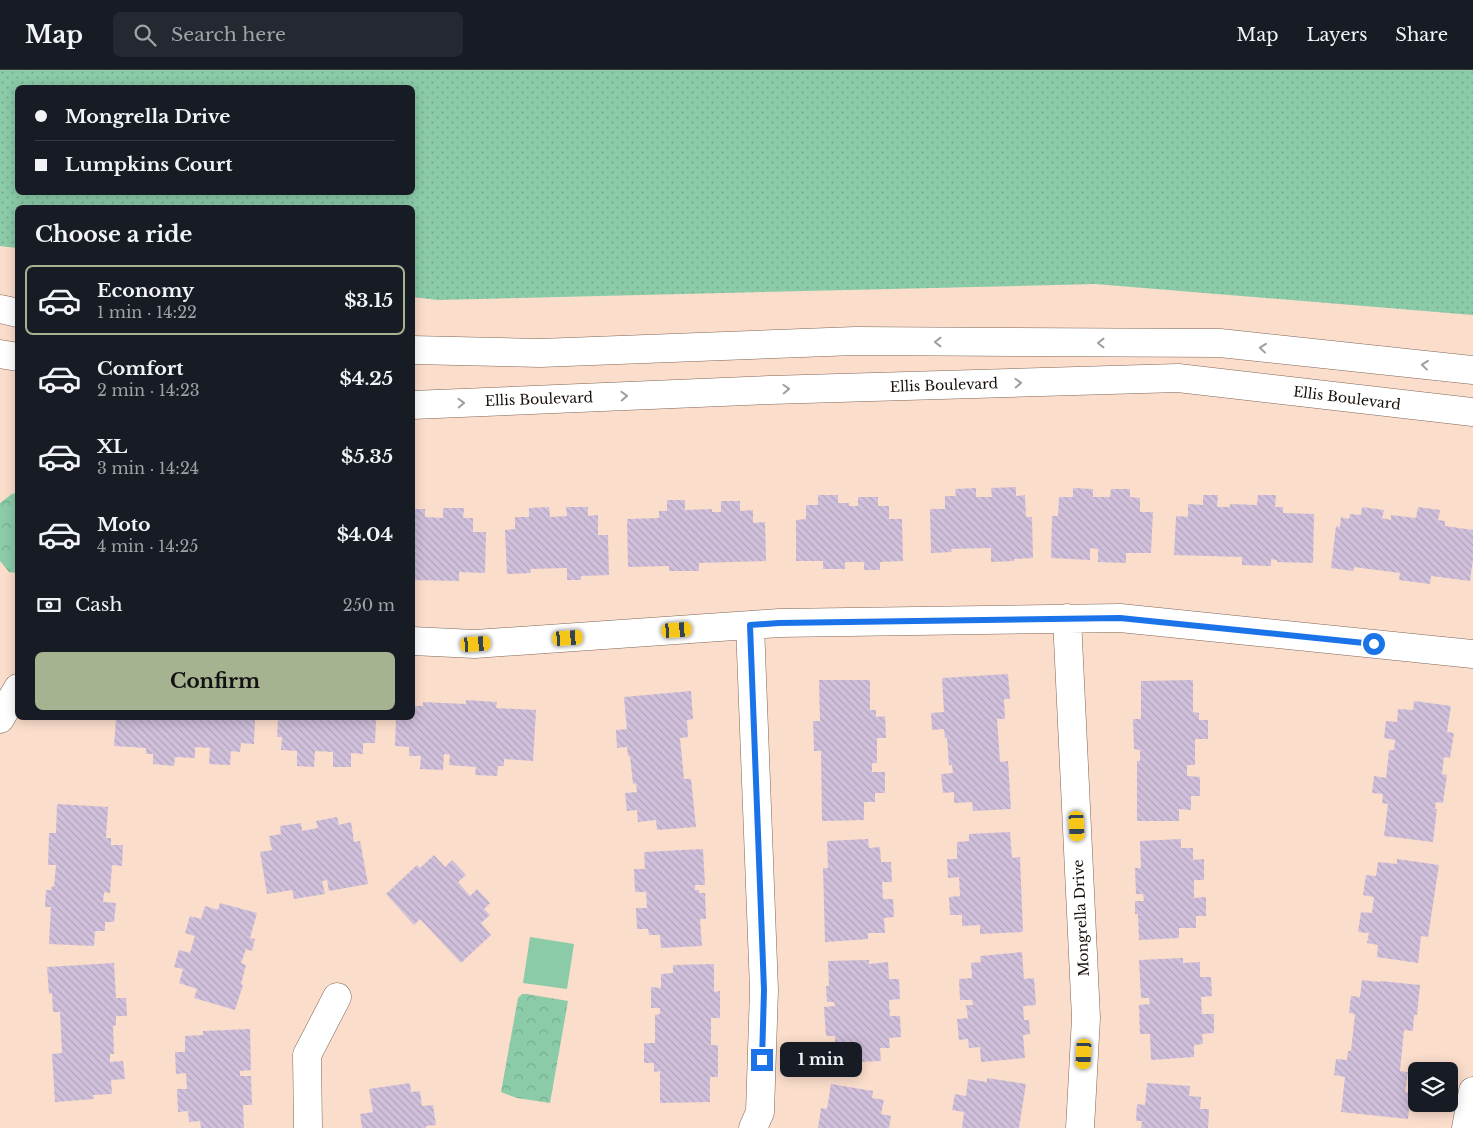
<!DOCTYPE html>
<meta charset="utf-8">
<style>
body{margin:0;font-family:"Libre Baskerville",serif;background:#242831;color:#f1f3f6;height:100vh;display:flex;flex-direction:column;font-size:19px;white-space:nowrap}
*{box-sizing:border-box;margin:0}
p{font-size:16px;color:#9ea1a6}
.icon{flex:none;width:28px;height:28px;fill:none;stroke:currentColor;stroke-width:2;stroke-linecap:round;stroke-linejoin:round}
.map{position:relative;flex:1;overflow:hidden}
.panel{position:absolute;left:15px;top:135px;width:400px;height:515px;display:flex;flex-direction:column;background:#171b24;border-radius:8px;box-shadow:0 2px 12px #0003}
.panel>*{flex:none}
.hud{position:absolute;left:15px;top:15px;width:400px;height:110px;border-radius:8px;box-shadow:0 2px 12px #0003;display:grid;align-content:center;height:110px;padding:0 20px;background:#171b24}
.buttons{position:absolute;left:1408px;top:992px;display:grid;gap:10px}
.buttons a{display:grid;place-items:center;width:50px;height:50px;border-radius:8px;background:#171b24;box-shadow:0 2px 12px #0003;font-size:25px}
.end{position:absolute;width:22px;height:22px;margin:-11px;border:6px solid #1a73e8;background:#fff;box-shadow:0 0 0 2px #fff}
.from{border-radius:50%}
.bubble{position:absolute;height:35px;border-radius:8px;background:#171b24;box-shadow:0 2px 12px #0003;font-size:16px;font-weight:700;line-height:35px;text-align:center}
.car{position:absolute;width:15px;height:30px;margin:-15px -8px;border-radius:6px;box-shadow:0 0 4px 1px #0007;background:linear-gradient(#f5c518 24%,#345 0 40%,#f5c518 0 76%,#345 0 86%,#f5c518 0)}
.hud b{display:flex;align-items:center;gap:18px;height:48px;font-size:19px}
.hud b+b{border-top:1px solid #363941}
.hud i{width:12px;height:12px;background:#f1f3f6}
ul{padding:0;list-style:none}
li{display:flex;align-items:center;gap:15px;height:70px;margin:0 10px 8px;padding:0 10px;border:2px solid transparent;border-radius:8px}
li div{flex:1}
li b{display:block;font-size:19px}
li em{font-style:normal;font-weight:700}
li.active{border-color:#a6b391}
li>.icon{width:45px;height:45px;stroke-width:1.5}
h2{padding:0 20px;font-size:22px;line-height:60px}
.pay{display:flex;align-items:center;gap:12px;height:55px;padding:0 20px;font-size:19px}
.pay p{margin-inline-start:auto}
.action{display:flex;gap:10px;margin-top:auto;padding:10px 20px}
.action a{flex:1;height:58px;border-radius:8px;background:#a6b391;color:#111;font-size:20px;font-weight:700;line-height:58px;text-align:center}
header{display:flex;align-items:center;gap:30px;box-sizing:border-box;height:70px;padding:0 25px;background:#171b24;border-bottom:1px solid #363941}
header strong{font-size:24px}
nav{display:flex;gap:28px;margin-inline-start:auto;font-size:18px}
.search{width:350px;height:45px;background:#242831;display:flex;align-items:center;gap:12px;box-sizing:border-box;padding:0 18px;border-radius:8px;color:#9ea1a6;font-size:19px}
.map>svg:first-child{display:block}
.grass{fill:url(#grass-dots);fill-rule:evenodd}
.forest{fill:url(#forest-crowns)}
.garden{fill:#8bcba8}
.building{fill:url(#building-back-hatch)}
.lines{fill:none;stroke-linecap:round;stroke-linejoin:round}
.street-casing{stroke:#7f6555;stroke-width:29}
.secondary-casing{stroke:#7f6555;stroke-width:29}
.street{stroke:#fff;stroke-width:28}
.secondary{stroke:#fff;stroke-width:28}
.oneway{stroke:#a29e9c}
.route{stroke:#1a73e8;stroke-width:6}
.labels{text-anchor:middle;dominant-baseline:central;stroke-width:4;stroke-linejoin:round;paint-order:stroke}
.street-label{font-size:14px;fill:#170d07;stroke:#fff}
</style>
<header>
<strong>Map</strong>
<div class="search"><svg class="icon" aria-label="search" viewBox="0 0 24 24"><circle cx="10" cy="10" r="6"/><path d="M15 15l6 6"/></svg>Search here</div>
<nav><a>Map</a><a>Layers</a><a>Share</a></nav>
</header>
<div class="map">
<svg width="1473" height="1058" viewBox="0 0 1473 1058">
<defs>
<pattern id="grass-dots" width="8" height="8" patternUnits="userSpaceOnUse" patternTransform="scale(1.25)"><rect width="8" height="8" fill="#8bcba8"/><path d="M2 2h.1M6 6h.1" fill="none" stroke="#77ad8f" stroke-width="1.8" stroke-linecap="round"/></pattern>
<pattern id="forest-crowns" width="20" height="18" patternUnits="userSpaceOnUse" patternTransform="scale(1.25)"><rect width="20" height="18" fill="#8bcba8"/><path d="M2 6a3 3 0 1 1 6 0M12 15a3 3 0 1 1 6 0" fill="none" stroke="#77ad8f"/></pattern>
<pattern id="building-back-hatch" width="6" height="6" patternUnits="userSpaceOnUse" patternTransform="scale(1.25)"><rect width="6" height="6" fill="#d0c0db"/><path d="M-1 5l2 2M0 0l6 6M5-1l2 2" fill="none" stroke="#b2a4ba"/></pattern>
</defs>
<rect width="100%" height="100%" fill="#fbddcb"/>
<path class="grass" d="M 0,0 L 1473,0 L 1473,245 L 1095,214 L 438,230 L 413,227 L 412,138 L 18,138 L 17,178 L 0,176 ZM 18,18 L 412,18 L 412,122 L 18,122 Z"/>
<path class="forest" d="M 17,423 L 18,502 L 17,503 L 9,502 L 0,491 L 0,433 L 12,424 Z
M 522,924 L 527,924 L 568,931 L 550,1033 L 517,1028 L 501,1022 L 518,928 Z"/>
<path class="garden" d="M 530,867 L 574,874 L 567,919 L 523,913 Z"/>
<path class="building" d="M 1016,417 L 1016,426 L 1025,425 L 1026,447 L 1032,447 L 1033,488 L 1014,489 L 1014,491 L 991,492 L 991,478 L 951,479 L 952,482 L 931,483 L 930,439 L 945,439 L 945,426 L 956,426 L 955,419 L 976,418 L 976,427 L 992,427 L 991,418 Z
M 1073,418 L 1093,419 L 1093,427 L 1110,427 L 1111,419 L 1130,419 L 1130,427 L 1140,428 L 1140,442 L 1153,442 L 1151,483 L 1126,483 L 1126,493 L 1098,492 L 1098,479 L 1090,478 L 1090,490 L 1051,488 L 1052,446 L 1058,446 L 1059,427 L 1073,427 Z
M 818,425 L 838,425 L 838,433 L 849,433 L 849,436 L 858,436 L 858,427 L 878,427 L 878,436 L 889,436 L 889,449 L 902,449 L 903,491 L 880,492 L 880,500 L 864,500 L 864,492 L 845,492 L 845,499 L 823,499 L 823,491 L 796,491 L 796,450 L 806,449 L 806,435 L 818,435 Z
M 1203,425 L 1218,425 L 1217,437 L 1230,437 L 1230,434 L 1257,435 L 1258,425 L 1276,425 L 1275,437 L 1283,437 L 1283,443 L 1314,444 L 1313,493 L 1277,492 L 1277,490 L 1271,489 L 1271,496 L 1242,495 L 1242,487 L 1174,485 L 1176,446 L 1188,447 L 1188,434 L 1203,435 Z
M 667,430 L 685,430 L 685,440 L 712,439 L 712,442 L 721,442 L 721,431 L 740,431 L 740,441 L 753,440 L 753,453 L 765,452 L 766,491 L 699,493 L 699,501 L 669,501 L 669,496 L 628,497 L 627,449 L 659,448 L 659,441 L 667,441 Z
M 549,437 L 550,447 L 567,446 L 566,437 L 588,437 L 588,446 L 598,445 L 598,465 L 608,465 L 609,505 L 581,506 L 581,510 L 567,510 L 567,498 L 530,499 L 531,503 L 507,504 L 505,460 L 515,459 L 515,447 L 529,447 L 529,438 Z
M 1362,437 L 1384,440 L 1382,448 L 1391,450 L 1391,445 L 1416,448 L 1418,437 L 1440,440 L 1438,450 L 1445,451 L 1445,456 L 1473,460 L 1473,489 L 1470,511 L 1431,506 L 1430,514 L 1399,510 L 1400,503 L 1354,497 L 1353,501 L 1331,498 L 1336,456 L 1340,457 L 1341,447 L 1349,449 L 1350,444 L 1361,445 Z
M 443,438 L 464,438 L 463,448 L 473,448 L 473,462 L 486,462 L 485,503 L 459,502 L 459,511 L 412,510 L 412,439 L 425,439 L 425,447 L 443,448 Z
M 1008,604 L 1010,629 L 1004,629 L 1005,649 L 997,649 L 1000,692 L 1008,691 L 1011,739 L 973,741 L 972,732 L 954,733 L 954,722 L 943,723 L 941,704 L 953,703 L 952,695 L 949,695 L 947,668 L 945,668 L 944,659 L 932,660 L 931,643 L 944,642 L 942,608 Z
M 819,610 L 870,610 L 870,640 L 876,640 L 876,647 L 885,646 L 886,668 L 877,668 L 877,693 L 872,693 L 872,702 L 885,702 L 885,723 L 875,723 L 875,732 L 864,732 L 864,750 L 822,751 L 821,681 L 814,681 L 813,651 L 820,651 Z
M 1193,610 L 1193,642 L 1199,643 L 1199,650 L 1208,650 L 1208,669 L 1195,669 L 1195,695 L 1187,695 L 1187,706 L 1200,707 L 1200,726 L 1191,726 L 1191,740 L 1179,739 L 1179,751 L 1137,751 L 1137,691 L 1140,691 L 1140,680 L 1134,679 L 1133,649 L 1141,649 L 1141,611 Z
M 691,621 L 693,649 L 687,650 L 688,667 L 680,668 L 684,709 L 691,709 L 696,757 L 657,760 L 656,750 L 638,752 L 637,740 L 627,741 L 625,723 L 637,722 L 636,713 L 633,714 L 630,686 L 628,686 L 627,677 L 617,678 L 616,660 L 627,659 L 624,627 Z
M 466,630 L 497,632 L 496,638 L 536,640 L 533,691 L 504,689 L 504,696 L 498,696 L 497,706 L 475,705 L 476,697 L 449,695 L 450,685 L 444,684 L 443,700 L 420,699 L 421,686 L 409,686 L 409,677 L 395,676 L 396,648 L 412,648 L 412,636 L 423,636 L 423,632 L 466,634 Z
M 1414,631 L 1451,636 L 1447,662 L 1454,663 L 1450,688 L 1444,687 L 1442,704 L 1447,705 L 1443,733 L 1436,732 L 1435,739 L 1437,739 L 1433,772 L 1384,766 L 1388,734 L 1382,733 L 1383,724 L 1372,723 L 1374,706 L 1386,708 L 1389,680 L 1394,680 L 1395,670 L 1384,668 L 1386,651 L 1397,652 L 1398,639 L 1413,640 Z
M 116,648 L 255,648 L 254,674 L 241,673 L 240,682 L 231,681 L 230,695 L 209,694 L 210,678 L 195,677 L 195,688 L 175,687 L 174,696 L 153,694 L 153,684 L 146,684 L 146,678 L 114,676 Z
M 278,648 L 376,648 L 375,673 L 363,673 L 363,684 L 351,683 L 351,697 L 333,697 L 333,682 L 315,681 L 314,697 L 297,696 L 297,681 L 281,680 L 282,667 L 277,667 Z
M 57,734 L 108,737 L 106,768 L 111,768 L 111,775 L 123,775 L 122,796 L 112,795 L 110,823 L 104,822 L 103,832 L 116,833 L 114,852 L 105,852 L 105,861 L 95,861 L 94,876 L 49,874 L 51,837 L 45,837 L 46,820 L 51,820 L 52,816 L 54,817 L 56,795 L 48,795 L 49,763 L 56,763 Z
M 337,747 L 339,755 L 351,752 L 354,772 L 360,771 L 368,814 L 329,821 L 327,810 L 322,811 L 325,824 L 294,829 L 292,820 L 267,824 L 260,782 L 272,780 L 269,766 L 281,764 L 280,756 L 301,753 L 302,761 L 318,758 L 316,751 Z
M 1010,762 L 1012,788 L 1020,787 L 1023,862 L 980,864 L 980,855 L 962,856 L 962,845 L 950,845 L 949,827 L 960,826 L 959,807 L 948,808 L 947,789 L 957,789 L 957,772 L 969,771 L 969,764 Z
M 868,769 L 869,778 L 880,777 L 881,792 L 891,792 L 892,812 L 882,812 L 883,829 L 893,829 L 894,847 L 884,848 L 885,863 L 868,863 L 868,869 L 825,872 L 823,798 L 828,798 L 827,771 Z
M 1181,769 L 1181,778 L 1193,778 L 1193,790 L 1204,789 L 1204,810 L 1194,810 L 1194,828 L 1206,827 L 1206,846 L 1196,846 L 1196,858 L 1179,858 L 1179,868 L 1139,870 L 1138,844 L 1135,844 L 1135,831 L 1144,831 L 1143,824 L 1136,824 L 1135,798 L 1141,798 L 1140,771 Z
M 703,779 L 705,815 L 695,815 L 695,820 L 699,820 L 699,823 L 705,823 L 706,849 L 700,849 L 702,876 L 661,878 L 660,865 L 649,865 L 648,859 L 637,859 L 636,838 L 647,838 L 646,822 L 635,822 L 634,799 L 645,799 L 644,782 Z
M 434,785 L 445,797 L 452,790 L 466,805 L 458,812 L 470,826 L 477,819 L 490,833 L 484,839 L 490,845 L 481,853 L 491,865 L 461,893 L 420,849 L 414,855 L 386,824 L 417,795 L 420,798 Z
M 1397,789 L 1439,795 L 1428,867 L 1421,866 L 1418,893 L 1377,887 L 1378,875 L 1367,873 L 1369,863 L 1358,862 L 1361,842 L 1372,843 L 1374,827 L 1363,825 L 1366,805 L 1376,806 L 1378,792 L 1397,794 Z
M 220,833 L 257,843 L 250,868 L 255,869 L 252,881 L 246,879 L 241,893 L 246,895 L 241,914 L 243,915 L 235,940 L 194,928 L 197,919 L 179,913 L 183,899 L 174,897 L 179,880 L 190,883 L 195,866 L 185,863 L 190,846 L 201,849 L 205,836 L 218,840 Z
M 1022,882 L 1024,909 L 1034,908 L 1036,935 L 1023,936 L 1024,950 L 1029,950 L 1030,964 L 1023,965 L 1025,988 L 981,992 L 980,977 L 969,978 L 968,969 L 959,970 L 957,949 L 968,948 L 966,935 L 973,935 L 972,930 L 960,930 L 959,909 L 972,908 L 971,893 L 981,892 L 980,886 Z
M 1183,888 L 1183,893 L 1200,892 L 1200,907 L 1211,907 L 1212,926 L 1201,927 L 1202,944 L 1214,944 L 1214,963 L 1202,964 L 1203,974 L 1194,975 L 1194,987 L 1151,990 L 1150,964 L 1140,964 L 1139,935 L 1150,934 L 1149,928 L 1141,928 L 1139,890 Z
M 869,890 L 869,894 L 888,892 L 889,909 L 899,909 L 900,929 L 889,930 L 890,946 L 900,946 L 901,967 L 889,968 L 890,978 L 880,978 L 881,991 L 836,993 L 835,966 L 826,966 L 824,937 L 835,936 L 834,932 L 827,932 L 826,916 L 829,916 L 828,891 Z
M 114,893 L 116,928 L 126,928 L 127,946 L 116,946 L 116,955 L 113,956 L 114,984 L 110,984 L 110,992 L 123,991 L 125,1009 L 111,1010 L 112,1024 L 93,1025 L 94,1029 L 55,1032 L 52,984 L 62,983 L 60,942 L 53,942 L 52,923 L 49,924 L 47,897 Z
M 714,894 L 714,922 L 720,921 L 720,948 L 711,948 L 711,975 L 718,975 L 718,1007 L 710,1007 L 710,1032 L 660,1033 L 660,1001 L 654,1002 L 654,993 L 644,993 L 644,973 L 655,973 L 655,945 L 660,944 L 660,938 L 651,938 L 651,917 L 661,918 L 661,904 L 673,903 L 673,895 Z
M 1362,910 L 1380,912 L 1380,911 L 1420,915 L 1417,945 L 1414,945 L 1413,961 L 1404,960 L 1400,1001 L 1408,1002 L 1405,1022 L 1411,1023 L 1408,1049 L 1341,1042 L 1345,1007 L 1334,1005 L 1336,989 L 1347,990 L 1348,981 L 1351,981 L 1355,944 L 1349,943 L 1351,926 L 1360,927 Z
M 250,959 L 251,1000 L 240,1001 L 240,1006 L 251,1006 L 252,1035 L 243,1035 L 244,1058 L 201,1058 L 200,1051 L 189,1052 L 188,1041 L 178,1042 L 177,1019 L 187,1019 L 186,1003 L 176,1004 L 175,982 L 185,982 L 185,966 L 203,965 L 203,961 Z
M 987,1008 L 1026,1014 L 1019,1058 L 962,1058 L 964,1042 L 952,1040 L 955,1024 L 966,1026 L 968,1009 L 987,1012 Z
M 410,1013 L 411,1022 L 420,1021 L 422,1036 L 433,1035 L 436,1055 L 426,1056 L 426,1058 L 362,1058 L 360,1044 L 373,1042 L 369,1019 Z
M 1147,1013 L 1190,1016 L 1189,1026 L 1201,1027 L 1200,1039 L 1209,1039 L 1208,1058 L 1141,1058 L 1142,1051 L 1136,1051 L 1137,1034 L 1145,1035 Z
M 831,1014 L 873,1021 L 872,1028 L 884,1030 L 881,1044 L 891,1046 L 889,1058 L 818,1058 L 821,1038 L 827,1039 Z"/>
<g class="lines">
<defs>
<path id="street" d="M 1067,548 L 1086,948 L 1080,1058
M 750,555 L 764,920 L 760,1042 L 753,1058
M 412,571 L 475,574 L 779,553 L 1120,548 L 1473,584
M 0,649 L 18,618
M 308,1058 L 307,985 L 337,927
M 1466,1058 L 1473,1021"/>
<path id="secondary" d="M 0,239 L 18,243
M 412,280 L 540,283 L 855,271 L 1220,273 L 1473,300
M 0,284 L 18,287
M 412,335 L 770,320 L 1178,308 L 1473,342"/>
</defs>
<use href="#street" class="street-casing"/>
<use href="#secondary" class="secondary-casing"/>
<use href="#street" class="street"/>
<use href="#secondary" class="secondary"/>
</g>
<defs><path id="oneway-chevron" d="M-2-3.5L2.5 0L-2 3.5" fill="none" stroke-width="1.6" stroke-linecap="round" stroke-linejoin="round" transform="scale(1.25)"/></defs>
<g class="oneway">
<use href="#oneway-chevron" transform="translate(938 272) rotate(-180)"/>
<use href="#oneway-chevron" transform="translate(1101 273) rotate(-180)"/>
<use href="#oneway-chevron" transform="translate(1263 278) rotate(-174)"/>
<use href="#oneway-chevron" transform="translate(1425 295) rotate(-174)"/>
<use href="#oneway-chevron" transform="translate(1018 313) rotate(-2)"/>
<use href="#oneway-chevron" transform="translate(786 319) rotate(-2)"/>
<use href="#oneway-chevron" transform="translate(624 326) rotate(-2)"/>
<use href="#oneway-chevron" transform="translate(461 333) rotate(-2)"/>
</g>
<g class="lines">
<path class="route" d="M 762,990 L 764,920 L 750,555 L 779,553 L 1120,548 L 1374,574"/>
</g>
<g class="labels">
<g class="street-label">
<text transform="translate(944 315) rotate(-2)">Ellis Boulevard</text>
<text transform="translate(1347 328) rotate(7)">Ellis Boulevard</text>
<text transform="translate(539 329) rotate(-2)">Ellis Boulevard</text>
<text transform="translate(1081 848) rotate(-93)">Mongrella Drive</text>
</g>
</g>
</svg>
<div class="buttons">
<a><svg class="icon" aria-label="layers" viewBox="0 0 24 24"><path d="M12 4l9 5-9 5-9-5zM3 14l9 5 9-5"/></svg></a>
</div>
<i class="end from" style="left:1374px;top:574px"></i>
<i class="end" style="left:762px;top:990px"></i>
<div class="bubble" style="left:780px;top:972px;width:82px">1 min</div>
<i class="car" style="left:677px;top:560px;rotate:86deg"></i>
<i class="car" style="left:568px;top:568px;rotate:86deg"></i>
<i class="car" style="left:476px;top:574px;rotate:86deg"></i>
<i class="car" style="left:1077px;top:756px;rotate:177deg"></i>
<i class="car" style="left:1084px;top:984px;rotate:183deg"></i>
<div class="hud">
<b><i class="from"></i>Mongrella Drive</b>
<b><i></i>Lumpkins Court</b>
</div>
<section class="panel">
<h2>Choose a ride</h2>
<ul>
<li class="active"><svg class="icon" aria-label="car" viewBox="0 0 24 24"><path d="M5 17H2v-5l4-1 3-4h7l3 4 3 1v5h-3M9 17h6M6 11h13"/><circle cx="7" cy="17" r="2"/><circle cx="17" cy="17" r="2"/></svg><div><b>Economy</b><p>1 min · 14:22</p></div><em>$3.15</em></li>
<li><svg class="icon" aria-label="car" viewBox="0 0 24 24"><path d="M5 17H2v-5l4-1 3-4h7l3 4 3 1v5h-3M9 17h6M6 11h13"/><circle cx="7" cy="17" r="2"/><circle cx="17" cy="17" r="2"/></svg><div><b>Comfort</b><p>2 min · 14:23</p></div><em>$4.25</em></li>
<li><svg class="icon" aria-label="car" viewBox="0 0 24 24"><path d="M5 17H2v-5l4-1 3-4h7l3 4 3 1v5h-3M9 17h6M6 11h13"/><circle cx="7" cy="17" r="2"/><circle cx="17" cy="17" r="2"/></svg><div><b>XL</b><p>3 min · 14:24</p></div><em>$5.35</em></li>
<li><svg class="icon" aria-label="car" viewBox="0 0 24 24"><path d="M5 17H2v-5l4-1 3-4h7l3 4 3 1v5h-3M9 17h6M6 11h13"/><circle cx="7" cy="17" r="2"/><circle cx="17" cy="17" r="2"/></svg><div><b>Moto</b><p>4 min · 14:25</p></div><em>$4.04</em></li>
</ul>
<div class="pay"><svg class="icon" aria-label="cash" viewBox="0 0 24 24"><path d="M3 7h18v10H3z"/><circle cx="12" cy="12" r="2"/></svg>Cash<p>250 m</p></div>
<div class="action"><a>Confirm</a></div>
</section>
</div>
